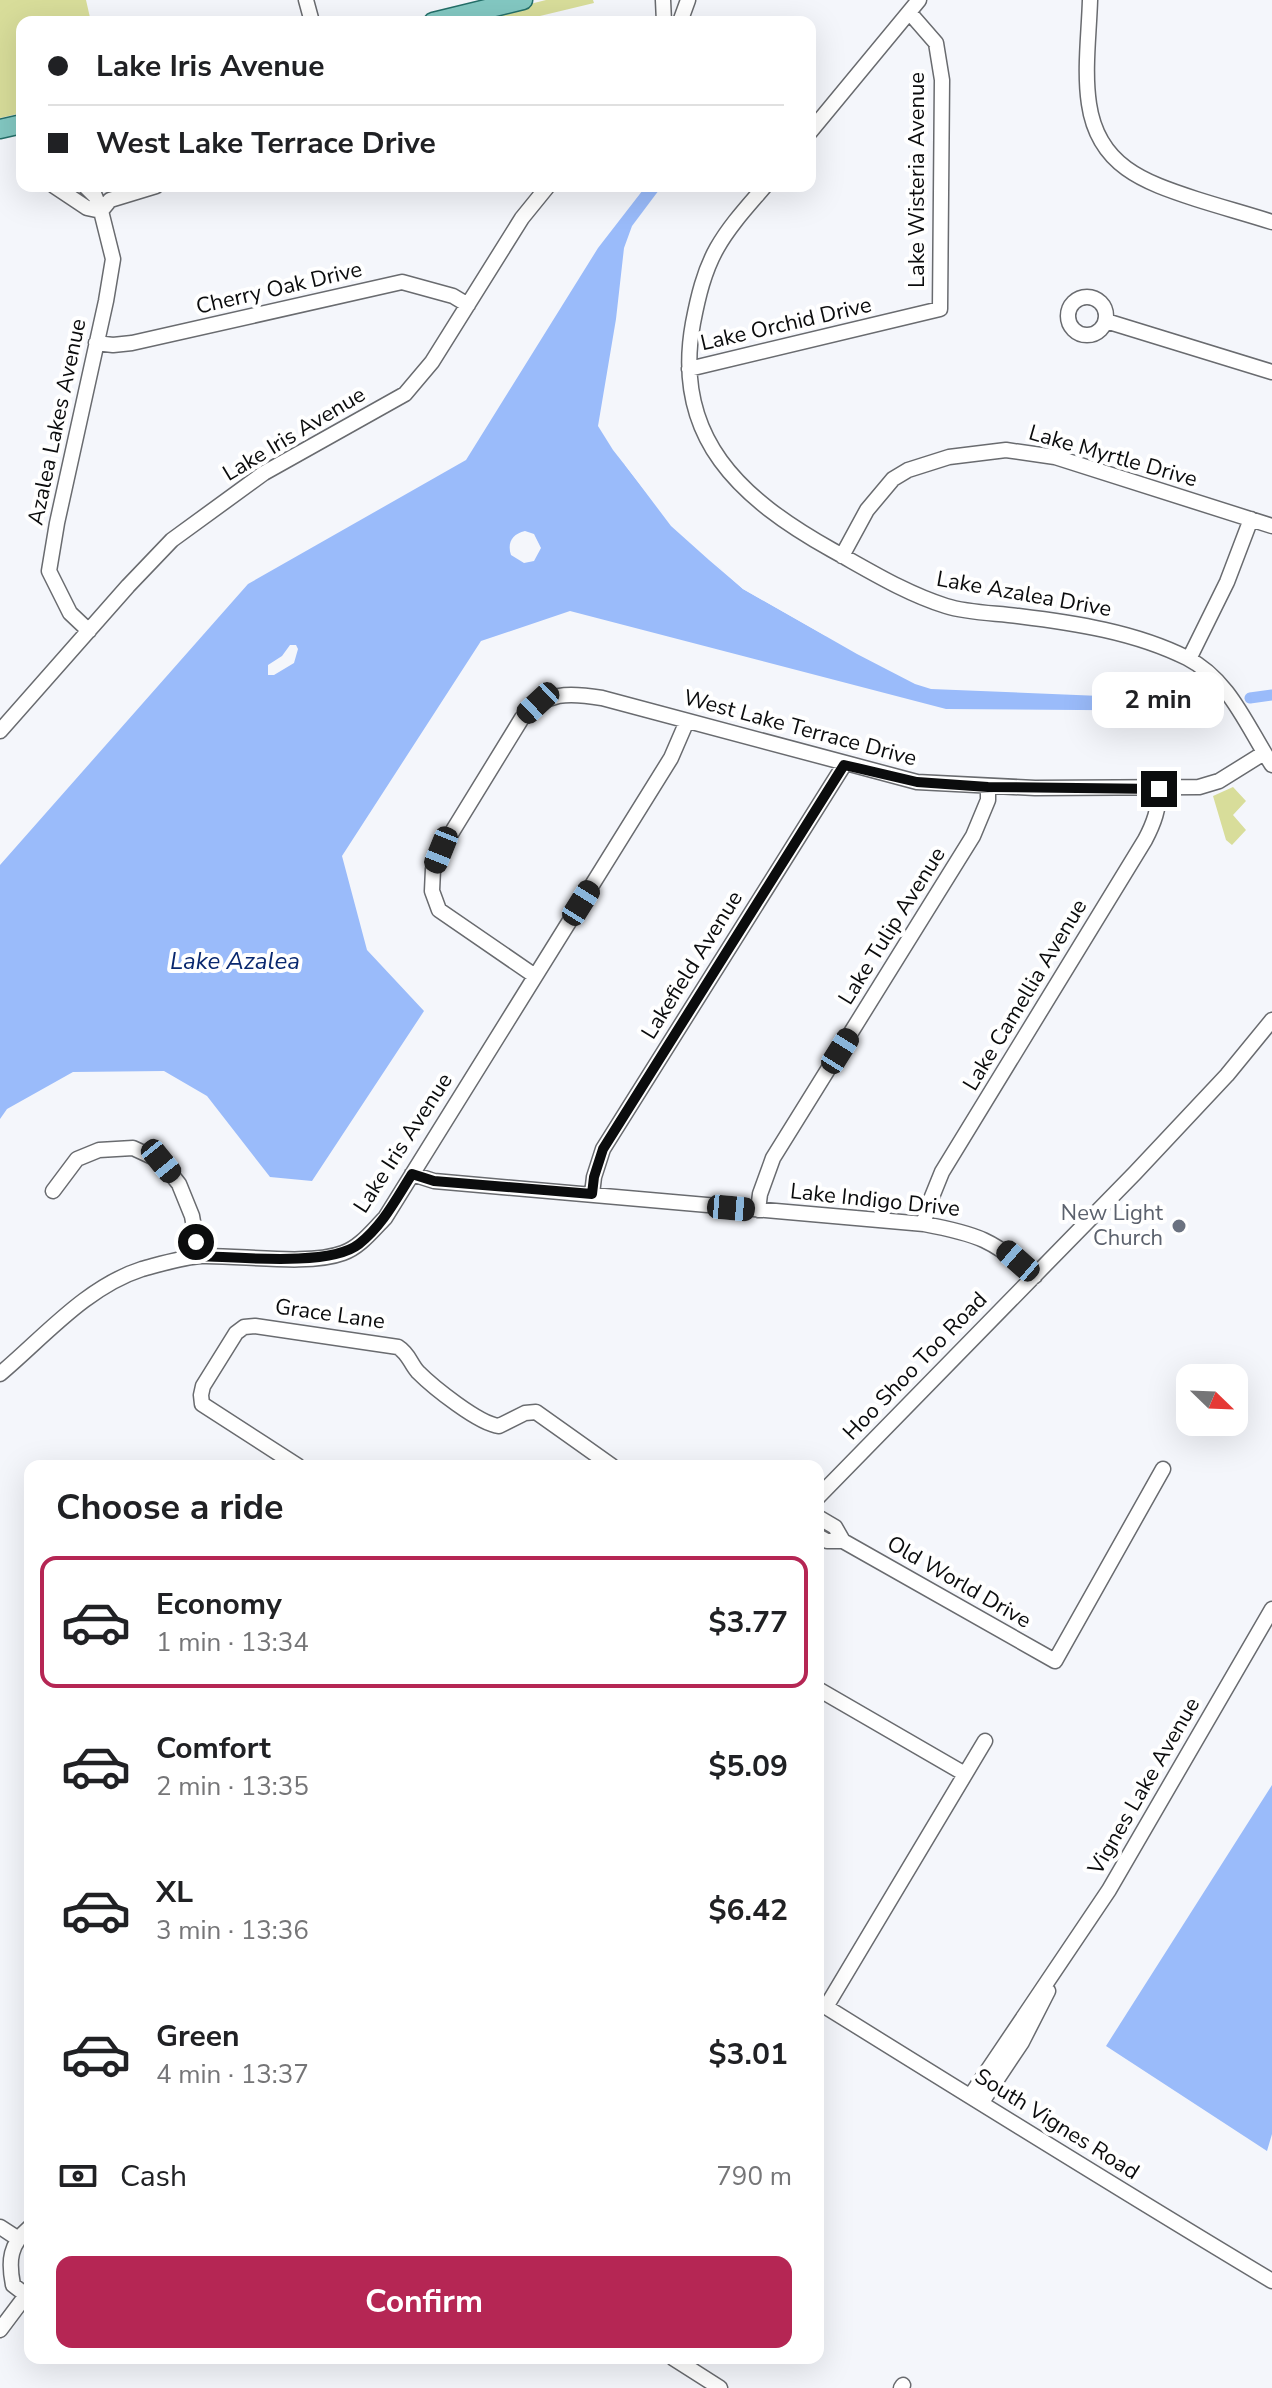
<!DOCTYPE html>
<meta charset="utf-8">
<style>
body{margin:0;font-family:"Nunito Sans",sans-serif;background:#f6f6f6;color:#202124;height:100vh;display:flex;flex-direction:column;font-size:30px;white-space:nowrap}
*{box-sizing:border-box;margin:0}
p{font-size:26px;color:#757577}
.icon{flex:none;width:44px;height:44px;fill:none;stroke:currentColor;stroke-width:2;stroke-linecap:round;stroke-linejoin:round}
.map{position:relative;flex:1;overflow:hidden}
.drawer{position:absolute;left:24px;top:1460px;width:800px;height:904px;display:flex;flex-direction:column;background:#fff;border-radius:16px;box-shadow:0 8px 32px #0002}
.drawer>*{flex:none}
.hud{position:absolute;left:16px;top:16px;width:800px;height:176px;border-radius:16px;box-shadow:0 8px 32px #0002;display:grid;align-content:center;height:176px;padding:0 32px;background:#fff}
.needle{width:52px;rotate:113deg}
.buttons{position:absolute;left:1176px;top:1364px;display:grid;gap:16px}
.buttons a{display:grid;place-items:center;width:72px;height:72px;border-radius:16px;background:#fff;box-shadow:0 8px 32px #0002;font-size:40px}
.end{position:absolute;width:36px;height:36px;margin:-18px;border:10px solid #0b0c0d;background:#fff;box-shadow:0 0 0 4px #fff}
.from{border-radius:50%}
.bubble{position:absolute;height:56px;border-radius:16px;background:#fff;box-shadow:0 8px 32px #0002;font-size:26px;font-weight:700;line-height:56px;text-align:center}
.car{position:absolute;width:24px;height:48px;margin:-24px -12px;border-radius:10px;box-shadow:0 0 6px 2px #0007;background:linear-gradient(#222 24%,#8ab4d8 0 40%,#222 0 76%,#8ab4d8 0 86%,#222 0)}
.hud b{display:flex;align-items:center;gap:28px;height:76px;font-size:30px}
.hud b+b{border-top:2px solid #e0e0e0}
.hud i{width:20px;height:20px;background:#202124}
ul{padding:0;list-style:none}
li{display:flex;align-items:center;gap:24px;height:132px;margin:0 16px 12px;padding:0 16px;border:4px solid transparent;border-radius:16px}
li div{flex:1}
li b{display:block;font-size:30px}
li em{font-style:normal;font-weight:700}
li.on{border-color:#b52654}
li>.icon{width:72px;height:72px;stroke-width:1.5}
h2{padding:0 32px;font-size:36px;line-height:96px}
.pay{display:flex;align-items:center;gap:20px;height:88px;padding:0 32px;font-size:30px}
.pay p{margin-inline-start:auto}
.cta{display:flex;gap:16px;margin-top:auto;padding:16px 32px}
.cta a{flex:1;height:92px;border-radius:16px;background:#b52654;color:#fff;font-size:32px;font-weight:700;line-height:92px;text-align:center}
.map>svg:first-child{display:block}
.green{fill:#d8dd9a}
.water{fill:#9abbfa;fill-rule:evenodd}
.pier{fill:#f4f6fb}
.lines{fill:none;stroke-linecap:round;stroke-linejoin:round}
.canal{stroke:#9abbfa;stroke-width:11}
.minor-casing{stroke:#696b6f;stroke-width:17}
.major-casing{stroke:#246f69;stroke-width:21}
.minor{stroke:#fff;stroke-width:14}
.major{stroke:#83c8c2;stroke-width:18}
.route{stroke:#0b0c0d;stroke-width:10}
.worship-dot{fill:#6b7280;stroke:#fff;stroke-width:3}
.labels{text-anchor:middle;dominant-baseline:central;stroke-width:8;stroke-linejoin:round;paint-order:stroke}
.street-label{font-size:22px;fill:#0b0c0d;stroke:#fff}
.worship-label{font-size:22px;fill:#5b616d;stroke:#fff;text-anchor:end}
.water-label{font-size:24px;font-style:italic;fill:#09286f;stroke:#fff}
</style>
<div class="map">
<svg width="1272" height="2388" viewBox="0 0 1272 2388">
<rect width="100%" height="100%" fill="#f4f6fb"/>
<path class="green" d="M 0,0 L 86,0 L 91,22 L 22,22 L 22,113 L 0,118 Z
M 546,0 L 593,0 L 594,3 L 515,22 L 457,22 Z
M 1233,787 L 1246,801 L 1233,815 L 1246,830 L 1232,845 L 1226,840 L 1213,796 Z"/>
<path class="water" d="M 646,186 L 662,186 L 632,226 L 624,248 L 616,319 L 598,426 L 613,450 L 672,525 L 743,589 L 857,654 L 915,684 L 931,689 L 1197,700 L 1213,698 L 1217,714 L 1206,711 L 946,709 L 570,611 L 481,641 L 342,856 L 367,950 L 424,1011 L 312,1181 L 270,1177 L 207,1096 L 164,1071 L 73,1072 L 7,1109 L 0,1119 L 0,865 L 248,584 L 466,460 L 598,248 ZM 525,531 L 534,534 L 541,548 L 534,561 L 524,563 L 511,555 C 507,543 512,534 525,531 ZM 290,645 L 296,645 L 298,649 L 294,663 L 274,675 L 268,675 L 268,665 L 282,656 Z
M 1272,1785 L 1272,2134 L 1267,2151 L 1106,2046 Z"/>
<path class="pier" d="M 626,464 L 674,523 L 718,566 L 744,588 L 828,632 L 826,636 L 743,589 L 709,560 L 671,526 L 625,465 Z"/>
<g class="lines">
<path class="canal" d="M 1250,698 L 1272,695"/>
<defs>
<path id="minor" d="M 306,0 L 312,22
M 663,0 L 664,22
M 1090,0 C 1089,34 1084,71 1089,104 C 1098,166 1144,182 1196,199 C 1221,207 1247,214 1272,222
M 680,22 L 688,0
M 810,132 L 919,0
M 54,186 L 87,208 L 101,211
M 85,186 L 95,196 L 101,211 L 113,259 L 106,301 L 57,523 L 49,571 L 70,613 L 89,631
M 765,186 C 748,206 730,225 717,248 C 704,271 698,297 693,323 C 672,438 741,499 832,550 C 870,571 905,593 946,606 C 968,613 995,613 1018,616 C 1075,623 1135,632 1187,658 C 1230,680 1247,727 1272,765
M 101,211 L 110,200 L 156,186
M1068 316a19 19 0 1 1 38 0a19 19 0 1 1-38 0Z
M 1106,321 L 1272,372
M 96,343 L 113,345 L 132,343 L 402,282 L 453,296 L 468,305
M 689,369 L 940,309 L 942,80 L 936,43 L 909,12
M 842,556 L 867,510 L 893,479 L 908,470 L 949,457 L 1006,450 L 1055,457 L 1272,526
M 1189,659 L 1227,582 L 1251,519
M 0,731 L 128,586 L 172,540 L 264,473 L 405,394 L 432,362 L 522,218 L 548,186
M 535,976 L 439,910 L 432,891 L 433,869 L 441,850 L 522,718 C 549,692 566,692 602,698 L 917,782 L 1035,788 L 1199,787 L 1219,781 L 1264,753
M 412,1174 L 434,1181 L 924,1224 C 978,1234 993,1240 1035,1276
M 53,1191 L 77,1159 L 99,1150 L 133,1148 L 161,1161 L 179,1184 L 192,1216 L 199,1256
M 592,1194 L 594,1177 L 603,1149 L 844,765
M 758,1210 L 760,1194 L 773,1158 L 973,836 L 988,800 L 988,787
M 924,1224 L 927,1209 L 942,1172 L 1145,840 C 1154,823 1159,809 1159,789
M 0,1374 C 44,1337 86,1287 142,1269 C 161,1264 183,1257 202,1256 C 242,1255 308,1266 343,1253 C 360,1247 372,1231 385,1218 L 671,758 L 687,721
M 298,1466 L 202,1404 L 201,1395 L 203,1386 L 236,1333 L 244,1327 L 255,1326 L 398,1347 C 409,1354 410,1363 418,1372 C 433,1387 479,1424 499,1426 L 525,1413 L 536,1412 L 612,1466
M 818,1497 L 1135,1173 L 1227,1075 L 1272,1020
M 818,1517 L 835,1527 L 843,1541
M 818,1536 L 827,1541 L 843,1541 L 1055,1661 L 1163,1469
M 818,1689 L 965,1774
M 818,2002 C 969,2096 1120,2190 1272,2281
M 826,2007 L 985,1741
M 971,2095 L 1109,1890 L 1272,1609
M 982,2102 L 1022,2042 L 1048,1991
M 0,2227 L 17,2238
M 26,2295 L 13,2285 C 8,2260 10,2244 30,2227
M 0,2330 L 30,2290
M 673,2358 L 720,2388
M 901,2388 L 903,2385"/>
<path id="major" d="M 433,22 L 523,0
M 0,129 L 22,124"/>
</defs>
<use href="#minor" class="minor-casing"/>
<use href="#major" class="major-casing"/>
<use href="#minor" class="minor"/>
<use href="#major" class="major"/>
</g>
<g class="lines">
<path class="route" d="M 196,1242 L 199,1256 C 237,1257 330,1267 359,1244 C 383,1225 396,1199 412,1174 L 434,1181 L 592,1194 L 594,1177 L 603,1149 L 844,765 L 917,782 L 988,787 L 1159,789"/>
</g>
<circle class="worship-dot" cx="1179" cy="1226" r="8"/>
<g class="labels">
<g class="street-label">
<text transform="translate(917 180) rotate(-90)">Lake Wisteria Avenue</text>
<text transform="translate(279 288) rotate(-13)">Cherry Oak Drive</text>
<text transform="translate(786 324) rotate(-13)">Lake Orchid Drive</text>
<text transform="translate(57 422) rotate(-78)">Azalea Lakes Avenue</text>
<text transform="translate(294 434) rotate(-31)">Lake Iris Avenue</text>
<text transform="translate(1113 456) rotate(16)">Lake Myrtle Drive</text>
<text transform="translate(1024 594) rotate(10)">Lake Azalea Drive</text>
<text transform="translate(800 728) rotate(15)">West Lake Terrace Drive</text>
<text transform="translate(892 926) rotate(-58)">Lake Tulip Avenue</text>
<text transform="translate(692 965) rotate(-58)">Lakefield Avenue</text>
<text transform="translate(1025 995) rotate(-59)">Lake Camellia Avenue</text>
<text transform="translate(403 1143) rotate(-57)">Lake Iris Avenue</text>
<text transform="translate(875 1200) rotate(6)">Lake Indigo Drive</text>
<text transform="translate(330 1314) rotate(8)">Grace Lane</text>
<text transform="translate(915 1366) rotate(-46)">Hoo Shoo Too Road</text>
<text transform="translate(959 1582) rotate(30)">Old World Drive</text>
<text transform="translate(1144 1786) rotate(-60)">Vignes Lake Avenue</text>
<text transform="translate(1057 2124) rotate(32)">South Vignes Road</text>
</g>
<g class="worship-label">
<text x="1163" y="1213">New Light<tspan x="1163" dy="25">Church</tspan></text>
</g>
<g class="water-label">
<text x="235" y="961">Lake Azalea</text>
</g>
</g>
</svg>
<div class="buttons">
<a><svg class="needle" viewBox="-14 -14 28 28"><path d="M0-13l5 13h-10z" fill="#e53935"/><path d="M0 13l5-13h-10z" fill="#757577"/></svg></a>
</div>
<i class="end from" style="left:196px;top:1242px"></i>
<i class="end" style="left:1159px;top:789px"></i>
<div class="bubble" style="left:1092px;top:672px;width:132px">2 min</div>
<i class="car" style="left:538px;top:703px;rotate:227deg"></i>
<i class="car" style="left:441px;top:850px;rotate:202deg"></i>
<i class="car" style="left:581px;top:903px;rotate:32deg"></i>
<i class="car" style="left:840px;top:1051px;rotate:32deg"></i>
<i class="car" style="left:161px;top:1161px;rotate:141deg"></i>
<i class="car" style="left:731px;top:1208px;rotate:95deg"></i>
<i class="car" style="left:1018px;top:1261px;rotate:311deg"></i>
<div class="hud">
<b><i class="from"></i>Lake Iris Avenue</b>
<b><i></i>West Lake Terrace Drive</b>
</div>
<section class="drawer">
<h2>Choose a ride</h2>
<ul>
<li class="on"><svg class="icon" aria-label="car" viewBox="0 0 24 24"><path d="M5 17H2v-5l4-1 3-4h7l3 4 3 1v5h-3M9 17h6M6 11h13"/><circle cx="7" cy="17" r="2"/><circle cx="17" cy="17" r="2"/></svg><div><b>Economy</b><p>1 min · 13:34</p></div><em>$3.77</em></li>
<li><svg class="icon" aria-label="car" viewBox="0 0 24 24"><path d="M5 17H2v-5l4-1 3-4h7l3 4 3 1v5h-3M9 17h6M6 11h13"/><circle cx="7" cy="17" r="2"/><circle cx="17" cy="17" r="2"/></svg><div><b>Comfort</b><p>2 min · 13:35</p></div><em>$5.09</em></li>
<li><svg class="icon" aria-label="car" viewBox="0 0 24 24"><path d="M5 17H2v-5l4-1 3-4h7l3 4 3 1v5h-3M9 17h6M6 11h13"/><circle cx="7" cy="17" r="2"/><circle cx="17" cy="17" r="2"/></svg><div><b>XL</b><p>3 min · 13:36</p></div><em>$6.42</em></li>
<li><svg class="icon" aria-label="car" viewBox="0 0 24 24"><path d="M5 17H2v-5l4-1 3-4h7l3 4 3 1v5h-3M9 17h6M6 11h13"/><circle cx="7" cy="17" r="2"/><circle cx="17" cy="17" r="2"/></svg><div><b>Green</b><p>4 min · 13:37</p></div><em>$3.01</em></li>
</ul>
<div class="pay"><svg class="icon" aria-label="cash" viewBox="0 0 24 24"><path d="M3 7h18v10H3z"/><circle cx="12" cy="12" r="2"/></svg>Cash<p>790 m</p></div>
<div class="cta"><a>Confirm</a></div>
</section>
</div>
